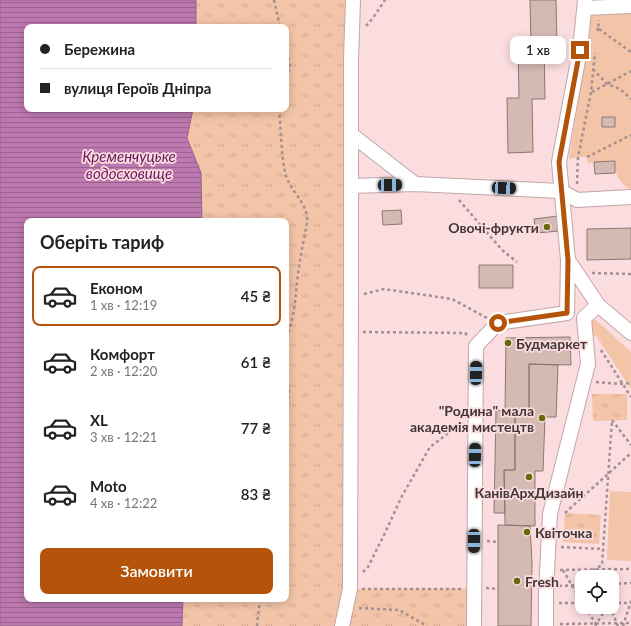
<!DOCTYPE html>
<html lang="uk">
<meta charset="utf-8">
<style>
body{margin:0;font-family:Lato,sans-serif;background:#f6f6f6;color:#222;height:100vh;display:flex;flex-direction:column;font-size:15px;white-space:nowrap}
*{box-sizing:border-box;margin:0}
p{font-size:13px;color:#767676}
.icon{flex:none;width:22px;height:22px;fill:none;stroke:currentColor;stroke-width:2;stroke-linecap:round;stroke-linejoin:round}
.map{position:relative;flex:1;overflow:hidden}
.drawer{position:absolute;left:24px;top:218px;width:265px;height:384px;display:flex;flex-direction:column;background:#fff;border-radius:8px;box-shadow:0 2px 10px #0003}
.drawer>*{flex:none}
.hud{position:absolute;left:24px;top:24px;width:265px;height:88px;border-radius:8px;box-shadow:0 2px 10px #0003;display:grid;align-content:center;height:88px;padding:0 16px;background:#fff}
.fabs{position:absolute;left:575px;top:570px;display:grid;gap:8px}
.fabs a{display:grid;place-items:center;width:44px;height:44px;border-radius:8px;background:#fff;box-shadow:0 2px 10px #0003;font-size:20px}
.end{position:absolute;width:18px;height:18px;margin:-9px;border:5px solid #b45309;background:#fff;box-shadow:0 0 0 2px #fff}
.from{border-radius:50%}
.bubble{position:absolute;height:28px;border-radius:8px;background:#fff;box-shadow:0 2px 10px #0003;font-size:13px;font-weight:600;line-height:28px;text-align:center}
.car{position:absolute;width:12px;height:24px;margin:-12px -6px;border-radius:5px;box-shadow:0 0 3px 1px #0007;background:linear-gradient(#222 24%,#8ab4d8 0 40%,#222 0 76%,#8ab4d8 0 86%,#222 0)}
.hud b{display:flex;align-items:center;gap:14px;height:38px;font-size:15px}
.hud b+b{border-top:1px solid #e0e0e0}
.hud i{width:10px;height:10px;background:#222}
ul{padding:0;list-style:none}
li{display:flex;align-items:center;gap:12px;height:60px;margin:0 8px 6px;padding:0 8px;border:2px solid transparent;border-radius:8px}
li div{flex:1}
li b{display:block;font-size:15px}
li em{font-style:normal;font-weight:600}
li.selected{border-color:#b45309}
li>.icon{width:36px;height:36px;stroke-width:1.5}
h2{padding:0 16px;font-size:18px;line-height:48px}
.primary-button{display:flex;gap:8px;margin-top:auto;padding:8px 16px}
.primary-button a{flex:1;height:46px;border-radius:8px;background:#b45309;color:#fff;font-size:16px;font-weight:600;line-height:46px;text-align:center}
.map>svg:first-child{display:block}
.grass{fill:#f3c4a7}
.park{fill:url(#park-tufts)}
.water{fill:url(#water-rules);stroke:#98648c}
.building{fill:#d5bab4;stroke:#8f7670}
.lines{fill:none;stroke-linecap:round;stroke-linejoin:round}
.minor-casing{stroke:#c2a6a7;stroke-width:16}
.path{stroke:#a58f91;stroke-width:2.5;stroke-dasharray:3 3;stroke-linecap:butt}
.minor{stroke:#fff;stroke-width:14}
.route{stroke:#b45309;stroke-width:5}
.poi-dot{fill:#656a0c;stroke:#fbdddf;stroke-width:1.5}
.labels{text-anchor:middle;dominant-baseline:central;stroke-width:3.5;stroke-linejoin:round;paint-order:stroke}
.poi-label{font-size:14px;font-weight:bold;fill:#423637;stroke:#fbdddf;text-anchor:start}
.water-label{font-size:15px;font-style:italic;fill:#68155d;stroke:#fbdddf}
</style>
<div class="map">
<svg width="631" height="626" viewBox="0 0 631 626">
<defs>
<pattern id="park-tufts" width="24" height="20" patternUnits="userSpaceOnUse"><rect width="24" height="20" fill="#f3c4a7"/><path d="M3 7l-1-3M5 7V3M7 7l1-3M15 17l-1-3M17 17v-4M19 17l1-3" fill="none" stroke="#d2a990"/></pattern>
<pattern id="water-rules" width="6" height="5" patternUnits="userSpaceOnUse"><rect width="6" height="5" fill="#bd78b0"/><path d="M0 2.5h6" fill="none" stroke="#9b6390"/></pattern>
</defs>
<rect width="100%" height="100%" fill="#fbdddf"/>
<path class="grass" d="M 591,14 L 631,14 L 631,190 C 619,182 615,176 615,161 L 594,162 L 588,164 L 587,157 L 578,157 L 569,159 Z
M 588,319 L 596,320 L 631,352 L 631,389 L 597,337 L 590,334 Z
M 610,491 L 631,492 L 631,561 L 607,560 Z"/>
<path class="park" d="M 196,0 L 353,0 L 350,589 L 474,588 L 474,626 L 182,626 L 183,599 L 286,599 L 286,221 L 202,221 L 201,173 L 187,138 L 193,109 L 286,109 L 286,27 L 196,27 Z
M 592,394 L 627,394 L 627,420 L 593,421 Z
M 565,513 L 601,515 L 599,544 L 563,542 Z"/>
<path class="water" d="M 0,0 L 196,0 L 196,27 L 27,27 L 27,109 L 193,109 L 187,138 L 201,173 L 202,221 L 27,221 L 27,599 L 183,599 L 182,626 L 0,626 Z"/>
<path class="building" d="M 530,0 L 556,0 L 557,44 L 544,44 L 545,99 L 532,99 L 533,152 L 508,153 L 507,98 L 519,98 L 518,44 L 531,44 Z
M 602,117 L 615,117 L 615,127 L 602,127 Z
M 615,161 L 615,173 L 595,174 L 594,162 Z
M 401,210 L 402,224 L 383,225 L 382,211 Z
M 558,216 L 559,231 L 536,233 L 534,219 Z
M 631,228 L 631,259 L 587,260 L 587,229 Z
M 479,265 L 513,265 L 513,288 L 479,288 Z
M 570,337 L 571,365 L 529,364 L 529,415 L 515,414 L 515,470 L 504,470 L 505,513 L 494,513 L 496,411 L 505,410 L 506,338 Z
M 529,364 L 558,365 L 556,417 L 545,417 L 543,471 L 535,471 L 535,526 L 505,525 L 504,470 L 515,470 L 515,414 L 529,415 Z
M 498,525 L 530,526 L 532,562 L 531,626 L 498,626 Z"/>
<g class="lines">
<defs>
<path id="minor" d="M 585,0 L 580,50 L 559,162 L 568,260 L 598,305 L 631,333
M 585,8 L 631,6
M 352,135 L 415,184
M 351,186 L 415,184 L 561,191 L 577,200 L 631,197
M 342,626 L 350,589 L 351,298 L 351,60 L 353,0
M 474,626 L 476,346 L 498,323 L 567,313 L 568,260
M 546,626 L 546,592 L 550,514 L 588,364 L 584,318 L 598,305"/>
</defs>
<use href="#minor" class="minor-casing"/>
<path class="path" d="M 274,0 L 280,27
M 366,26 L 373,18 L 385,0
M 597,28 L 598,30 L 599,20
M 599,29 L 631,52
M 286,46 L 290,67 L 286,78
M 593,69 L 607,84 L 620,89 L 631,99
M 592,92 L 631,71
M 279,109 C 281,128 281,158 286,176 C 291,191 304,200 307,216 C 308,224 301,251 300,261 C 295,287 297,313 286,338
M 587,157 L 631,135
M 577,184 L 578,157 L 591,92 L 595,53
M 459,200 L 502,250 L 517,262
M 592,273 L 631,274
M 364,294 L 384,289 L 452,299 L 487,318
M 363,332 L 465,333 L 467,335
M 601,350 L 631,397
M 286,378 L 289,389 L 286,439
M 596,382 L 622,384 L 631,383
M 612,420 L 631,445
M 565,513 L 631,453
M 487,541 L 498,542
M 561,547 L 603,549
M 560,570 L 631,569
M 563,570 L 582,603
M 363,572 L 368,567 L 384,535 L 402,496 L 430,447 L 463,422
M 592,577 L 595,569 L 602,565 L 612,420
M 612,584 L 631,583
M 559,586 L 582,585
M 486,588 L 498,589
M 362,589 L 461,589
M 559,603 L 582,603
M 612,603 L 631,603
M 585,607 L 596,624
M 610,607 L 618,626
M 359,608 L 399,610 L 427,626
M 560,624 L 631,623
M 257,626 L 260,599
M 595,626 L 607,607
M 623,626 L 631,601"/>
<use href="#minor" class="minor"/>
</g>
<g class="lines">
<path class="route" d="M 498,323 L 567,313 L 568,260 L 559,162 L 580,50"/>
</g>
<g class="poi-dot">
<circle cx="547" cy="227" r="4"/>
<circle cx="508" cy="343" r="4"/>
<circle cx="542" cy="418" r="4"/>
<circle cx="529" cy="477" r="4"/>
<circle cx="527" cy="532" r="4"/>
<circle cx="517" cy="581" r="4"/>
</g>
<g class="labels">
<g class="poi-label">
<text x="539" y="227" text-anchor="end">Овочі-фрукти</text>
<text x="516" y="343">Будмаркет</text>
<text x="534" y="410" text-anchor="end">"Родина" мала<tspan x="534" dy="16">академія мистецтв</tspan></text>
<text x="529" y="492" text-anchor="middle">КанівАрхДизайн</text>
<text x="535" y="532">Квіточка</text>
<text x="525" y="581">Fresh</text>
</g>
<g class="water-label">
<text x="129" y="156">Кременчуцьке<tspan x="129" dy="17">водосховище</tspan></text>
</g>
</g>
</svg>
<div class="fabs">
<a><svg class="icon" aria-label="locate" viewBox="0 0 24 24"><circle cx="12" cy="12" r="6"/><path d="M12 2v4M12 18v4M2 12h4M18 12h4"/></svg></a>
</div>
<i class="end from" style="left:498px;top:323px"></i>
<i class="end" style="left:580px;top:50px"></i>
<div class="bubble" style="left:510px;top:36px;width:56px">1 хв</div>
<i class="car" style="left:390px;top:185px;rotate:89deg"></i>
<i class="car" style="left:504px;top:188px;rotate:92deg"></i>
<i class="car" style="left:476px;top:373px;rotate:1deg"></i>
<i class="car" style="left:475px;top:455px;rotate:1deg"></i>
<i class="car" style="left:474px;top:541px;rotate:180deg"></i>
<div class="hud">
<b><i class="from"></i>Бережина</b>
<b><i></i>вулиця Героїв Дніпра</b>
</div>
<section class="drawer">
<h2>Оберіть тариф</h2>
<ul>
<li class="selected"><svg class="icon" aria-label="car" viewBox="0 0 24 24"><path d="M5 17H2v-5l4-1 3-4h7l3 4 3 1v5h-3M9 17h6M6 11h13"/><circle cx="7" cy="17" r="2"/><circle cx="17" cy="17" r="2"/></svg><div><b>Економ</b><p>1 хв · 12:19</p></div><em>45 ₴</em></li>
<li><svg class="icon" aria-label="car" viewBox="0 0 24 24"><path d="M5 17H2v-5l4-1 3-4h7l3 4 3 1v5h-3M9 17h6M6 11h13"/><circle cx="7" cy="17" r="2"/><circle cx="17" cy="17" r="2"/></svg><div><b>Комфорт</b><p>2 хв · 12:20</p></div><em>61 ₴</em></li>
<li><svg class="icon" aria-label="car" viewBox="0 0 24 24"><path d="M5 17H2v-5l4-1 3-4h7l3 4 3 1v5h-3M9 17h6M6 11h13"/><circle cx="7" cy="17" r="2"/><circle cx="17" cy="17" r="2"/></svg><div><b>XL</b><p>3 хв · 12:21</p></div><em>77 ₴</em></li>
<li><svg class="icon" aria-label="car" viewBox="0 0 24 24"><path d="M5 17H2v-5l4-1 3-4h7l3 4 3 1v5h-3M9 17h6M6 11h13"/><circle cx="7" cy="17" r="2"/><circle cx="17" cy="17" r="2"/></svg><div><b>Moto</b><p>4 хв · 12:22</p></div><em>83 ₴</em></li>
</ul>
<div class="primary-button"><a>Замовити</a></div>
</section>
</div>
